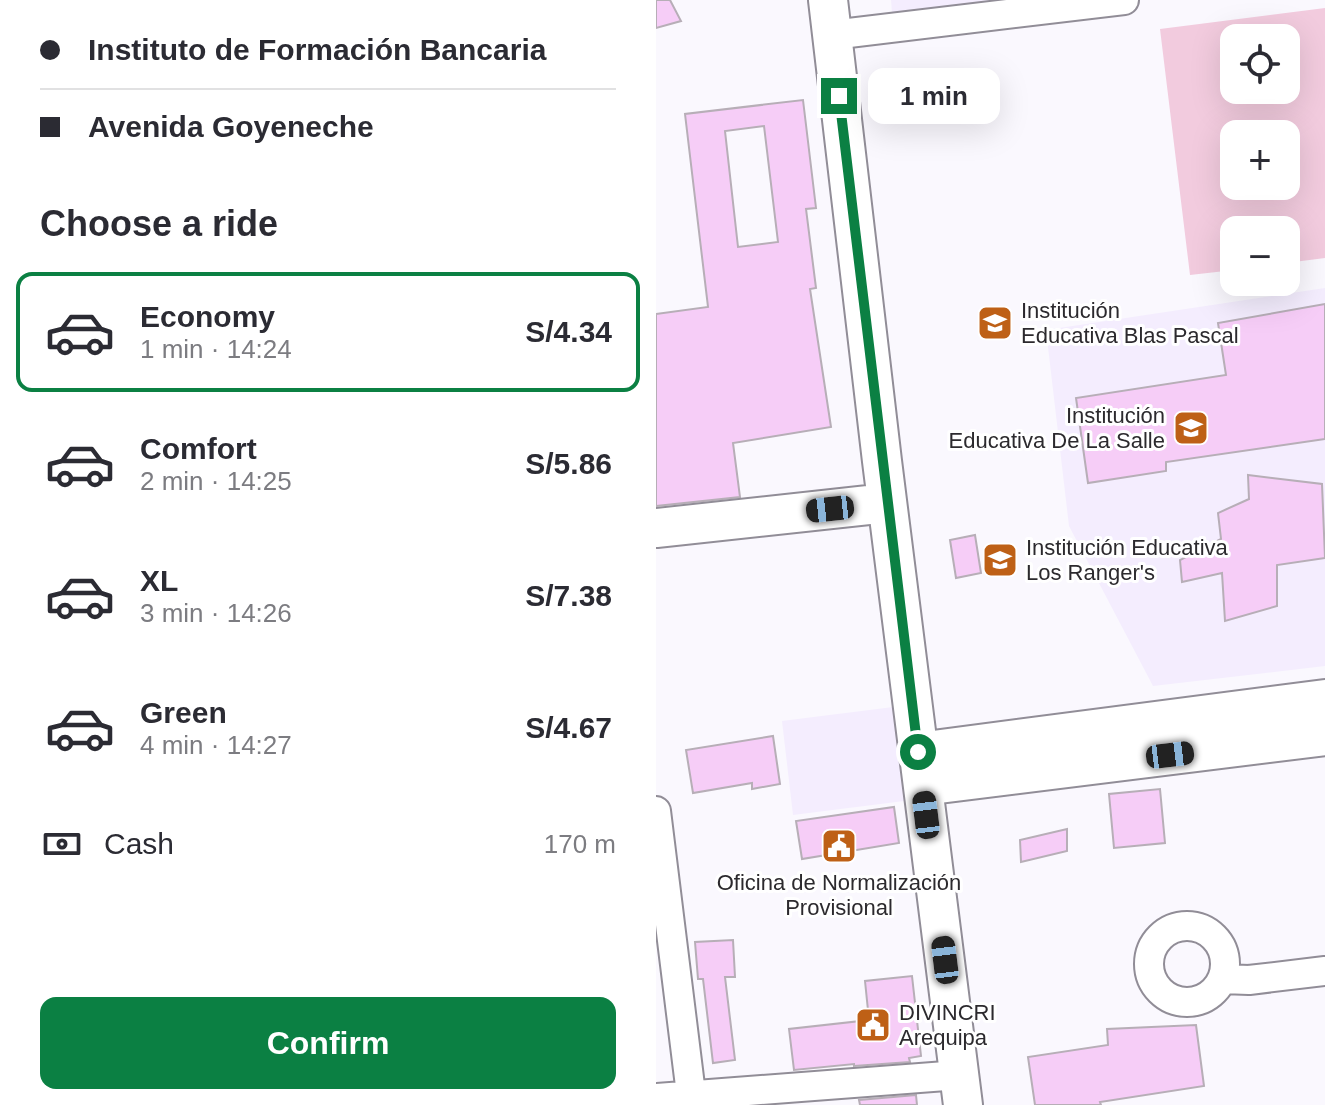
<!DOCTYPE html>
<meta charset="utf-8">
<style>
body{margin:0;font-family:Helvetica,sans-serif;background:#f2f2f3;color:#2b2b33;height:100vh;display:flex;flex-direction:column;font-size:30px;white-space:nowrap}
*{box-sizing:border-box;margin:0}
p{font-size:26px;color:#7c7c81}
.icon{flex:none;width:44px;height:44px;fill:none;stroke:currentColor;stroke-width:2;stroke-linecap:round;stroke-linejoin:round}
.map{position:relative;flex:1;overflow:hidden}
.details{display:flex;flex-direction:column;background:#fff;width:656px}
.details>*{flex:none}
.banner{display:grid;align-content:center;height:176px;padding:0 40px;background:#fff}
.controls{position:absolute;left:564px;top:24px;display:grid;gap:16px}
.controls a{display:grid;place-items:center;width:80px;height:80px;border-radius:16px;background:#fff;box-shadow:0 8px 32px #0002;font-size:40px}
.end{position:absolute;width:36px;height:36px;margin:-18px;border:10px solid #0b8043;background:#fff;box-shadow:0 0 0 4px #fff}
.from{border-radius:50%}
.bubble{position:absolute;height:56px;border-radius:16px;background:#fff;box-shadow:0 8px 32px #0002;font-size:26px;font-weight:600;line-height:56px;text-align:center}
.car{position:absolute;width:24px;height:48px;margin:-24px -12px;border-radius:10px;box-shadow:0 0 6px 2px #0007;background:linear-gradient(#222 24%,#8ab4d8 0 40%,#222 0 76%,#8ab4d8 0 86%,#222 0)}
.banner b{display:flex;align-items:center;gap:28px;height:76px;font-size:30px}
.banner b+b{border-top:2px solid #e1e1e2}
.banner i{width:20px;height:20px;background:#2b2b33}
ul{padding:0;list-style:none}
li{display:flex;align-items:center;gap:24px;height:120px;margin:0 16px 12px;padding:0 24px;border:4px solid transparent;border-radius:16px}
li div{flex:1}
li b{display:block;font-size:30px}
li em{font-style:normal;font-weight:600}
li.active{border-color:#0b8043}
li>.icon{width:72px;height:72px;stroke-width:1.5}
h2{padding:0 40px;font-size:36px;line-height:96px}
.pay{display:flex;align-items:center;gap:20px;height:88px;padding:0 40px;font-size:30px}
.pay p{margin-inline-start:auto}
.cta{display:flex;gap:16px;margin-top:auto;padding:16px 40px}
.cta a{flex:1;height:92px;border-radius:16px;background:#0b8043;color:#fff;font-size:32px;font-weight:600;line-height:92px;text-align:center}
main{display:flex;flex:1;min-height:0}
.map>svg:first-child{display:block}
.built{fill:#f4edfe}
.green{fill:#f2cbde;fill-rule:evenodd}
.building{fill:#f6cdf7;stroke:#b7aeb7;stroke-width:2;fill-rule:evenodd}
.lines{fill:none;stroke-linecap:round;stroke-linejoin:round}
.street-casing{stroke:#918d97;stroke-width:32}
.secondary-casing{stroke:#918d97;stroke-width:42}
.street{stroke:#fff;stroke-width:28}
.secondary{stroke:#fff;stroke-width:38}
.route{stroke:#0b8043;stroke-width:10}
.labels{text-anchor:middle;dominant-baseline:central;stroke-width:6;stroke-linejoin:round;paint-order:stroke}
.poi-label{font-size:22px;fill:#2c2a2e;stroke:#fff;text-anchor:start}
</style>
<main>
<section class="details">
<div class="banner">
<b><i class="from"></i>Instituto de Formación Bancaria</b>
<b><i></i>Avenida Goyeneche</b>
</div>
<h2>Choose a ride</h2>
<ul>
<li class="active"><svg class="icon" aria-label="car" viewBox="0 0 24 24"><path d="M5 17H2v-5l4-1 3-4h7l3 4 3 1v5h-3M9 17h6M6 11h13"/><circle cx="7" cy="17" r="2"/><circle cx="17" cy="17" r="2"/></svg><div><b>Economy</b><p>1 min · 14:24</p></div><em>S/4.34</em></li>
<li><svg class="icon" aria-label="car" viewBox="0 0 24 24"><path d="M5 17H2v-5l4-1 3-4h7l3 4 3 1v5h-3M9 17h6M6 11h13"/><circle cx="7" cy="17" r="2"/><circle cx="17" cy="17" r="2"/></svg><div><b>Comfort</b><p>2 min · 14:25</p></div><em>S/5.86</em></li>
<li><svg class="icon" aria-label="car" viewBox="0 0 24 24"><path d="M5 17H2v-5l4-1 3-4h7l3 4 3 1v5h-3M9 17h6M6 11h13"/><circle cx="7" cy="17" r="2"/><circle cx="17" cy="17" r="2"/></svg><div><b>XL</b><p>3 min · 14:26</p></div><em>S/7.38</em></li>
<li><svg class="icon" aria-label="car" viewBox="0 0 24 24"><path d="M5 17H2v-5l4-1 3-4h7l3 4 3 1v5h-3M9 17h6M6 11h13"/><circle cx="7" cy="17" r="2"/><circle cx="17" cy="17" r="2"/></svg><div><b>Green</b><p>4 min · 14:27</p></div><em>S/4.67</em></li>
</ul>
<div class="pay"><svg class="icon" aria-label="cash" viewBox="0 0 24 24"><path d="M3 7h18v10H3z"/><circle cx="12" cy="12" r="2"/></svg>Cash<p>170 m</p></div>
<div class="cta"><a>Confirm</a></div>
</section>
<div class="map">
<svg width="669" height="1105" viewBox="0 0 669 1105">
<rect width="100%" height="100%" fill="#faf8fe"/>
<path class="built" d="M 235,0 L 344,0 L 236,13 Z
M 669,288 L 669,666 L 497,686 L 413,526 L 390,330 Z
M 245,706 L 256,800 L 137,815 L 126,721 Z"/>
<path class="green" d="M 669,8 L 669,258 L 630,263 L 630,230 L 578,230 L 578,270 L 534,275 L 504,29 ZM 578,38 L 630,38 L 630,90 L 578,90 ZM 578,134 L 630,134 L 630,186 L 578,186 Z"/>
<path class="building" d="M 0,0 L 14,0 L 25,21 L 0,28 Z
M 147,100 L 160,208 L 150,209 L 160,288 L 154,289 L 175,427 L 77,443 L 84,497 L 0,506 L 0,314 L 52,307 L 29,114 ZM 108,126 L 122,242 L 82,247 L 69,131 Z
M 669,304 L 669,439 L 510,462 L 510,471 L 432,483 L 420,398 L 570,375 L 562,323 Z
M 592,475 L 666,484 L 669,558 L 621,565 L 621,606 L 569,621 L 566,573 L 526,582 L 524,560 L 565,539 L 562,513 L 593,499 Z
M 319,535 L 325,573 L 300,578 L 294,540 Z
M 117,736 L 124,784 L 96,789 L 96,783 L 37,793 L 30,750 Z
M 504,789 L 509,843 L 458,848 L 453,794 Z
M 238,807 L 243,843 L 146,859 L 140,821 Z
M 411,829 L 411,851 L 365,862 L 364,840 Z
M 77,940 L 79,977 L 69,977 L 79,1060 L 57,1063 L 47,979 L 42,979 L 39,942 Z
M 256,976 L 265,1056 L 253,1058 L 254,1062 L 198,1066 L 198,1064 L 138,1070 L 133,1029 L 213,1020 L 209,981 Z
M 540,1025 L 548,1086 L 444,1102 L 445,1105 L 379,1105 L 372,1057 L 452,1045 L 451,1029 Z
M 260,1095 L 261,1105 L 204,1105 L 203,1100 Z"/>
<g class="lines">
<defs>
<path id="street" d="M 176,35 L 468,0
M 0,811 L 35,1094
M493 964a38 38 0 1 1 76 0a38 38 0 1 1-76 0Z
M 566,979 L 593,980 L 669,971
M 0,1098 L 303,1075"/>
<path id="secondary" d="M 172,0 L 226,461 L 307,1105
M 0,528 L 231,503
M 262,752 L 669,699
M 267,786 L 669,736"/>
</defs>
<use href="#street" class="street-casing"/>
<use href="#secondary" class="secondary-casing"/>
<use href="#street" class="street"/>
<use href="#secondary" class="secondary"/>
</g>
<g class="lines">
<path class="route" d="M 183,96 L 262,752"/>
</g>
<defs>
<symbol id="school-square" viewBox="-11 -11 22 22"><rect x="-9" y="-9" width="18" height="18" rx="4" fill="#be6016" stroke="#fff"/><path d="M0-5L7-2L0 1L-7-2ZM-4 1L0 2.5L4 1V4Q0 6-4 4Z" fill="#fff"/></symbol>
<symbol id="civic-square" viewBox="-11 -11 22 22"><rect x="-9" y="-9" width="18" height="18" rx="4" fill="#be6016" stroke="#fff"/><path d="M-.6-6.5H3V-4.5H.6V-3L4-1V1h2V6H-6V1h2V-1L-.6-3ZM-1.2 2.5V6h2.4V2.5Z" fill="#fff"/></symbol>
</defs>
<g fill-rule="evenodd">
<use href="#school-square" x="319" y="303" width="40" height="40"/>
<use href="#school-square" x="515" y="408" width="40" height="40"/>
<use href="#school-square" x="324" y="540" width="40" height="40"/>
<use href="#civic-square" x="163" y="826" width="40" height="40"/>
<use href="#civic-square" x="197" y="1005" width="40" height="40"/>
</g>
<g class="labels">
<g class="poi-label">
<text x="365" y="310">Institución<tspan x="365" dy="25">Educativa Blas Pascal</tspan></text>
<text x="509" y="415" text-anchor="end">Institución<tspan x="509" dy="25">Educativa De La Salle</tspan></text>
<text x="370" y="547">Institución Educativa<tspan x="370" dy="25">Los Ranger's</tspan></text>
<text x="183" y="882" text-anchor="middle">Oficina de Normalización<tspan x="183" dy="25">Provisional</tspan></text>
<text x="243" y="1012">DIVINCRI<tspan x="243" dy="25">Arequipa</tspan></text>
</g>
</g>
</svg>
<div class="controls">
<a><svg class="icon" aria-label="locate" viewBox="0 0 24 24"><circle cx="12" cy="12" r="6"/><path d="M12 2v4M12 18v4M2 12h4M18 12h4"/></svg></a>
<a>+</a>
<a>−</a>
</div>
<i class="end from" style="left:262px;top:752px"></i>
<i class="end" style="left:183px;top:96px"></i>
<div class="bubble" style="left:212px;top:68px;width:132px">1 min</div>
<i class="car" style="left:174px;top:509px;rotate:264deg"></i>
<i class="car" style="left:514px;top:755px;rotate:83deg"></i>
<i class="car" style="left:270px;top:815px;rotate:353deg"></i>
<i class="car" style="left:289px;top:960px;rotate:353deg"></i>
</div>
</main>
